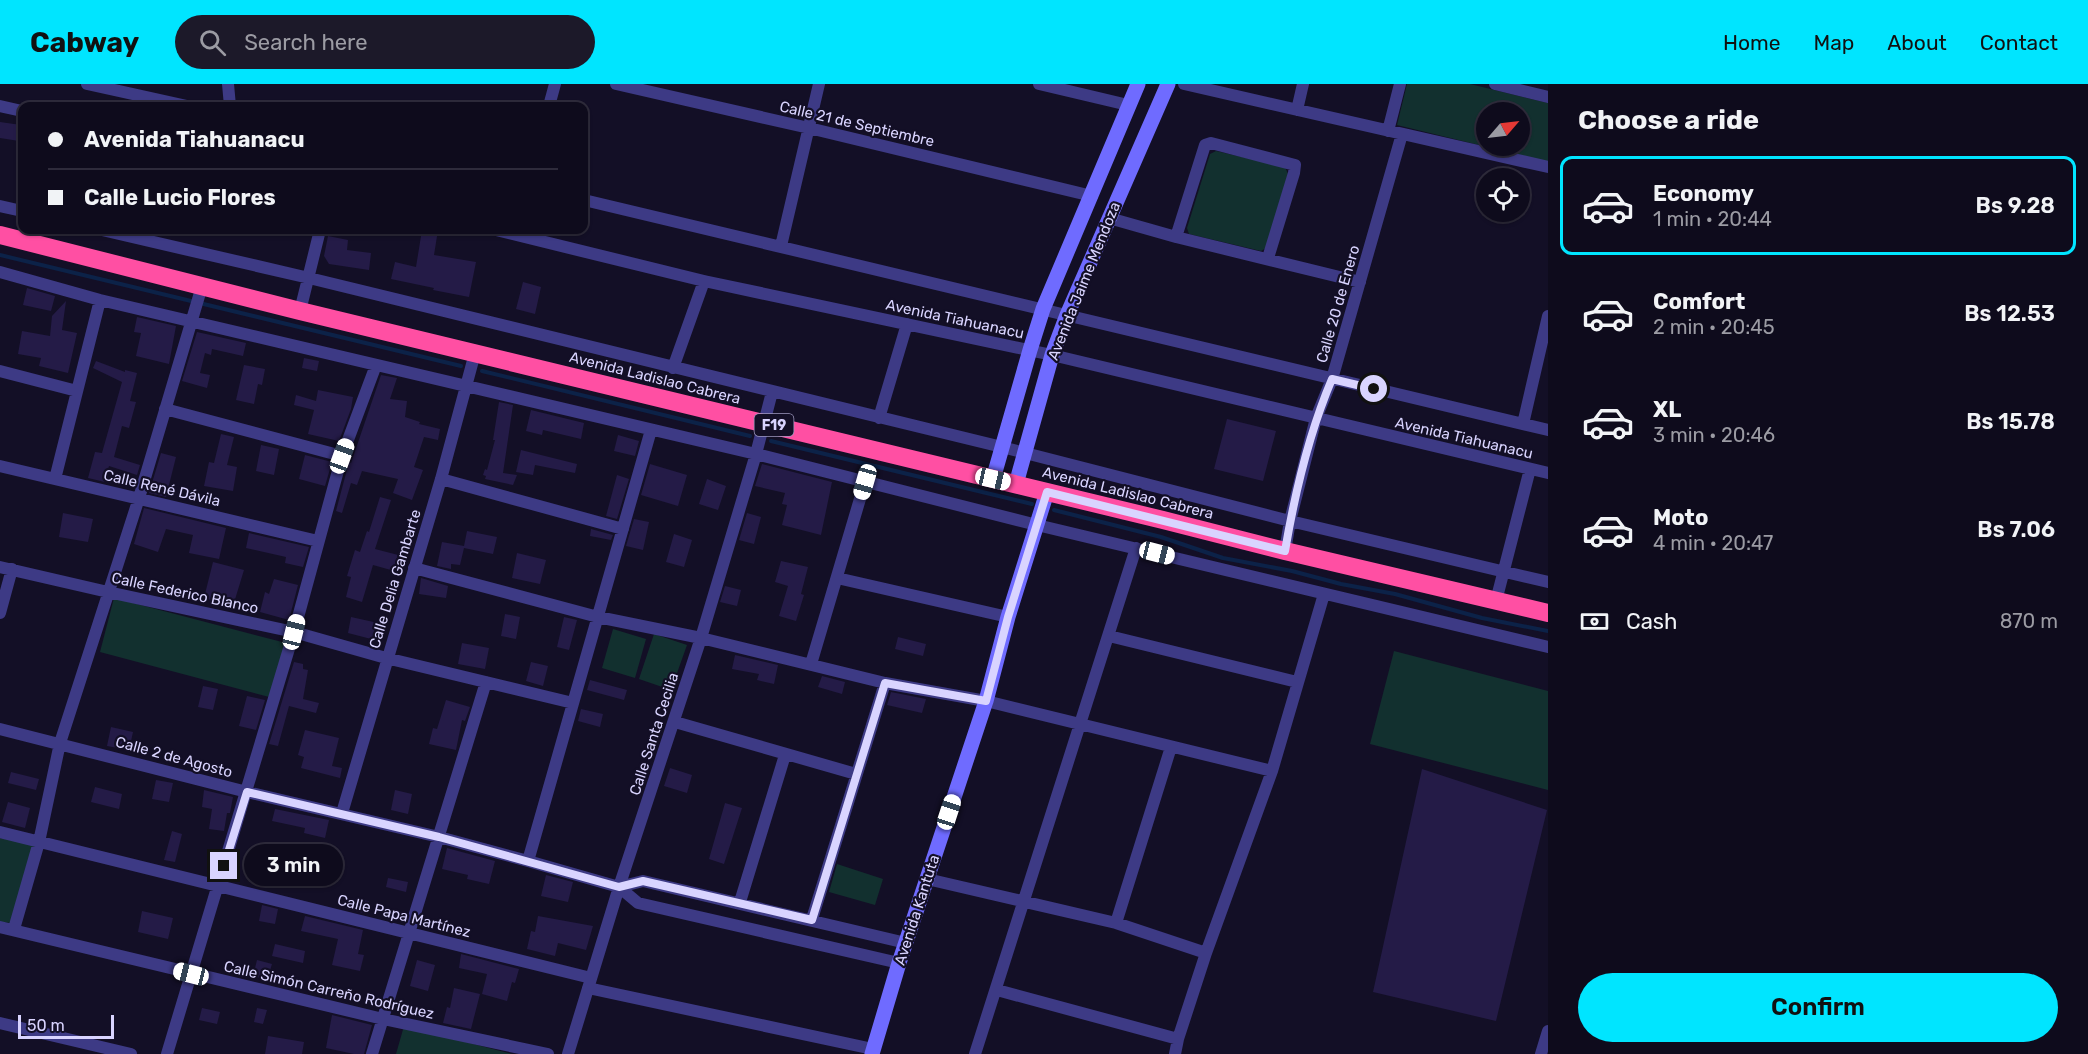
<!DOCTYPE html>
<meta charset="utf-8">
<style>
body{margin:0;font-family:Rubik,sans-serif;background:#1c1929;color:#f1f3f6;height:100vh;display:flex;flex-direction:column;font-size:22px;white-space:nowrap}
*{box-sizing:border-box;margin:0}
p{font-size:20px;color:#9b9ba3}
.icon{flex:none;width:33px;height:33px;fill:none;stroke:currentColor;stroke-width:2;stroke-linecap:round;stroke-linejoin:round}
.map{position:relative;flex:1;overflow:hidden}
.details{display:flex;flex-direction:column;background:#0e0b1c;width:540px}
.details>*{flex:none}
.top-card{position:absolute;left:18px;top:18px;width:570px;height:132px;border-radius:12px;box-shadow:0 2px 4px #0004,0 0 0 2px #2e2b3b;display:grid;align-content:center;height:132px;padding:0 30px;background:#0e0b1c}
.needle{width:39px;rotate:62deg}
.tools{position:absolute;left:1476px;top:18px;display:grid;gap:12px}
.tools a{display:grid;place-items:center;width:54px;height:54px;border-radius:50%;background:#0e0b1c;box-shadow:0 2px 4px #0004,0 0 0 2px #2e2b3b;font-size:30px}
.scale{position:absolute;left:18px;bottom:15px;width:96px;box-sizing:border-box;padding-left:6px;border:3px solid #d9d4ff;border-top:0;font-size:16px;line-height:21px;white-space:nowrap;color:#d9d4ff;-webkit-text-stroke:4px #130f26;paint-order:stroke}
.end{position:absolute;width:27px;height:27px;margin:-14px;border:8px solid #d9d4ff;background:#111;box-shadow:0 0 0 3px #111}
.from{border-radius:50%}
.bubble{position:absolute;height:42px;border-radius:21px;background:#0e0b1c;box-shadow:0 2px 4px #0004,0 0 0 2px #2e2b3b;font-size:20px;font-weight:600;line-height:42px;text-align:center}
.car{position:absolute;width:18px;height:36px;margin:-18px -9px;border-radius:8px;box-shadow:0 0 4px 2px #0007;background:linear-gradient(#fff 24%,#345 0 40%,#fff 0 76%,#345 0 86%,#fff 0)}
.top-card b{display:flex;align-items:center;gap:21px;height:57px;font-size:22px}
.top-card b+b{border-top:2px solid #2e2b3b}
.top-card i{width:15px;height:15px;background:#f1f3f6}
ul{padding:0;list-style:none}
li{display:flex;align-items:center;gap:18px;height:99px;margin:0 12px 9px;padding:0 18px;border:3px solid transparent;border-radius:12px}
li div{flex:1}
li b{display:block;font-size:22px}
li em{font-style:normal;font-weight:600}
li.active{border-color:#00e5ff}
li>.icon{width:54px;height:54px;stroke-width:1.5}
h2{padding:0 30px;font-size:27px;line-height:72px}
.pay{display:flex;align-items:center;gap:15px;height:66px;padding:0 30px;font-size:22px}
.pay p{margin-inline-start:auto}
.cta{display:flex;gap:12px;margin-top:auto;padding:12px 30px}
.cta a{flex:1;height:69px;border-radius:36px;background:#00e5ff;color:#111;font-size:24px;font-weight:600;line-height:69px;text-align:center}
header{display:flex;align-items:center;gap:36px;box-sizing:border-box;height:84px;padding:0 30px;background:#00e5ff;color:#111}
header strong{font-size:28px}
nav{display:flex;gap:33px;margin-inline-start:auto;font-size:21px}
.search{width:420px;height:54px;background:#1c1929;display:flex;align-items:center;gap:15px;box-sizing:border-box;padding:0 21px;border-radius:33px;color:#9b9ba3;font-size:22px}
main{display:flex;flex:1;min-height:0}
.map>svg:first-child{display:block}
.green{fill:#12302f;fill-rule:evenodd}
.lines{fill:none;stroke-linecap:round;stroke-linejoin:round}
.stream{stroke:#0c2248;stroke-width:4}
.building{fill:#241b47}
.street{stroke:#3d3a85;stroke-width:12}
.secondary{stroke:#6f6bff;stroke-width:15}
.highway{stroke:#ff4fa3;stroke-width:18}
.route{stroke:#d9d4ff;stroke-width:8}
.labels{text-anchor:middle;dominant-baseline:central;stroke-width:4.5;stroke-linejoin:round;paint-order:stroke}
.shield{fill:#130f26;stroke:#9e99be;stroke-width:1.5}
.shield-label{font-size:14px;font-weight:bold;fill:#d9d4ff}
.street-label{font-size:15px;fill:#d9d4ff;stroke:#130f26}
</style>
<header>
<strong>Cabway</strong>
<div class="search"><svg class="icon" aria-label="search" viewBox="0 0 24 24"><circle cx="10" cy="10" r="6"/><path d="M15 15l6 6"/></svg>Search here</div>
<nav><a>Home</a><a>Map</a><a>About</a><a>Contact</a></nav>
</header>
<main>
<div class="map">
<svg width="1548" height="970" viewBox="0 0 1548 970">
<rect width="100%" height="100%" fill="#130f26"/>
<path class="green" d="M 1407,0 L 1470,0 L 1548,19 L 1548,78 L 1397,41 ZM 1486,28 L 1520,28 L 1520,62 L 1486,62 Z
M 1216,67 L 1285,83 L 1288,90 L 1266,164 L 1261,167 L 1189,150 L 1187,144 L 1210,70 Z
M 114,514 L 286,559 L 273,614 L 100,568 Z
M 613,545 L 646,555 L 635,594 L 602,584 Z
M 654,550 L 687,561 L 671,606 L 639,595 Z
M 1394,567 L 1548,607 L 1548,706 L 1370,660 Z
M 0,754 L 37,761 L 13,839 L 0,838 Z
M 837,780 L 883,795 L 875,821 L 829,808 Z
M 404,942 L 512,970 L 396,970 Z"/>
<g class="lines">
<path class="stream" d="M 0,171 L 461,282
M 482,287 L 750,352
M 771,357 L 1032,420
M 1054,426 L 1161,453 L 1223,474 L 1292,487 L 1341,500 L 1395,510 L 1482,534 L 1548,547"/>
</g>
<path class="building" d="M 0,38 L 21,41 L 19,57 L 0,54 Z
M 422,146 L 438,146 L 434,171 L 476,178 L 469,213 L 433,206 L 434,204 L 391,195 L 395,178 L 416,183 Z
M 328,152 L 348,156 L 347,166 L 371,169 L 369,186 L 329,180 L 324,172 Z
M 523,198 L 541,203 L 535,230 L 516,225 Z
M 27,204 L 55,212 L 51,227 L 23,221 Z
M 66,217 L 62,246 L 77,249 L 68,289 L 39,282 L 41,274 L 18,270 L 22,247 L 50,252 L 52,232 Z
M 137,233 L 176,242 L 169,280 L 136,272 L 141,249 L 134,248 Z
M 197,248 L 246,259 L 243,272 L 212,265 L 211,271 L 205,269 L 200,289 L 210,291 L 207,304 L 182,297 Z
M 304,274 L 319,277 L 317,287 L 302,284 Z
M 96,277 L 125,288 L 125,286 L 137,289 L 130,317 L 136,318 L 129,344 L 122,342 L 114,373 L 140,381 L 137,391 L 109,382 L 105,398 L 88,394 L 95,368 L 102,369 L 122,298 L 93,284 Z
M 244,281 L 265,285 L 262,301 L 258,300 L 254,320 L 236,316 Z
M 381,291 L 397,294 L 390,315 L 407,317 L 405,333 L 420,338 L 419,340 L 440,345 L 438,356 L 424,353 L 414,383 L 423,386 L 412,416 L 393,409 L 398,395 L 362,387 L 357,401 L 351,399 L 342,429 L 336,427 L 349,378 L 351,379 Z
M 318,306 L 353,313 L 351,325 L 339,357 L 308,350 L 314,326 L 294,321 L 296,311 L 316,317 Z
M 499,318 L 513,321 L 503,389 L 517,391 L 513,401 L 485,395 L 486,392 L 483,391 L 485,385 L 487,386 L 495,356 L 493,356 Z
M 531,326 L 584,339 L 581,355 L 543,346 L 542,351 L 526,347 Z
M 1227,335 L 1276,347 L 1263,397 L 1214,385 Z
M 221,350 L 234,353 L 227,381 L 237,383 L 233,407 L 204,402 L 209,378 L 214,379 Z
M 618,351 L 639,357 L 635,372 L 614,367 Z
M 261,361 L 279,365 L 274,391 L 256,387 Z
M 521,366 L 577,380 L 575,389 L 535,381 L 533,391 L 516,388 Z
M 161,369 L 176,373 L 166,413 L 149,409 Z
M 305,371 L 332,378 L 325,402 L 299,395 Z
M 650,380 L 687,391 L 678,422 L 641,411 Z
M 762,380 L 832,398 L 821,451 L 782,441 L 787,421 L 782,420 L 785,409 L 755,402 Z
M 617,391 L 629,395 L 617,435 L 606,432 Z
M 707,395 L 726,402 L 718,426 L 699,420 Z
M 380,413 L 391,416 L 375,465 L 402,472 L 398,488 L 373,481 L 362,518 L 346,513 L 351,493 L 347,492 L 355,466 L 360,468 L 367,447 L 369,448 Z
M 144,424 L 226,444 L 219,475 L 189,469 L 193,451 L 166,445 L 158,468 L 134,460 Z
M 63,429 L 93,435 L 88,458 L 59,453 Z
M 747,429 L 761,433 L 754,460 L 739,456 Z
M 634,435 L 649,438 L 643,466 L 626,462 Z
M 591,445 L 613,451 L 611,456 L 590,452 Z
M 467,447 L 497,453 L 493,470 L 464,464 L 460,481 L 451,480 L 451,485 L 437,482 L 442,458 L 464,462 Z
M 249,449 L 309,463 L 303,483 L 285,479 L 286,473 L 246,464 Z
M 674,450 L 692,456 L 684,483 L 666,478 Z
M 517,469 L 546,476 L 540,500 L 512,494 Z
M 781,477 L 808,483 L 801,510 L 804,511 L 796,537 L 779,532 L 788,502 L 775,498 Z
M 213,478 L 244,486 L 233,522 L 204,514 Z
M 421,494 L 448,502 L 446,514 L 419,510 Z
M 274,495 L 298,501 L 289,536 L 260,528 L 265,508 L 269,510 Z
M 725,502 L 741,506 L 737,522 L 720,518 Z
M 505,530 L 520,533 L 516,555 L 501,552 Z
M 351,533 L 378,539 L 375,556 L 348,549 Z
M 564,533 L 577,536 L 569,566 L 557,563 Z
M 898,553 L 926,560 L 923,572 L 895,565 Z
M 462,559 L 489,564 L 485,585 L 458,580 Z
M 735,571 L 778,581 L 774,600 L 757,596 L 759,590 L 732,585 Z
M 294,578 L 303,580 L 303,585 L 308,586 L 303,615 L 319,619 L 316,629 L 289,622 L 278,662 L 269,660 Z
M 531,578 L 548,582 L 543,602 L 526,597 Z
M 822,592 L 845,598 L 842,610 L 818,603 Z
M 590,596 L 627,606 L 624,616 L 587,606 Z
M 203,602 L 218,605 L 213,626 L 198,623 Z
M 891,608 L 926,615 L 922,629 L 887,621 Z
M 247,612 L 265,616 L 256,646 L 239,642 Z
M 446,616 L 470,623 L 465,637 L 462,636 L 456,666 L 429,660 L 433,644 L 437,645 Z
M 581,625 L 603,630 L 600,643 L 578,637 Z
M 111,643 L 133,648 L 129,666 L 107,662 Z
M 305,646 L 339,654 L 332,682 L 342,684 L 340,694 L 301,684 L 304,673 L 298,671 Z
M 670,684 L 692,691 L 687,709 L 664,702 Z
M 1422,685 L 1547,726 L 1496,937 L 1373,908 Z
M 11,688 L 39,695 L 36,706 L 8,699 Z
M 156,696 L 173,699 L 169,718 L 152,715 Z
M 95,703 L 122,710 L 119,725 L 91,718 Z
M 204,706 L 233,713 L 230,729 L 227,729 L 224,747 L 209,745 L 212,725 L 202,723 Z
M 395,706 L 412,710 L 408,730 L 391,726 Z
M 8,718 L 30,724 L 25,744 L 2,738 Z
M 725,719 L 742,724 L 724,780 L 709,775 Z
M 275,725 L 329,736 L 325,754 L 304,749 L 305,744 L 272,737 Z
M 172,747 L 182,750 L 175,778 L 164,776 Z
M 447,764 L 495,777 L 489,800 L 467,795 L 468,791 L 442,785 Z
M 546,791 L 573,798 L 568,818 L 541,812 Z
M 388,794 L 408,798 L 406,808 L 386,803 Z
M 349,814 L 369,817 L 367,830 L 348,825 Z
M 262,821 L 278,825 L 275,840 L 259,837 Z
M 142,827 L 173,834 L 168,855 L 138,848 Z
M 305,832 L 363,846 L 358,870 L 364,871 L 360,887 L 332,881 L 338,855 L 301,847 Z
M 538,832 L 593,842 L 586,866 L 558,859 L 555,872 L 527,865 L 531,847 L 535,848 Z
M 275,860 L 305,867 L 303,879 L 272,872 Z
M 461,870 L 519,885 L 515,899 L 512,898 L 507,917 L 482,910 L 487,890 L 459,884 Z
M 257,876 L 272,880 L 267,896 L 253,892 Z
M 417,876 L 435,881 L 428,907 L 410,902 Z
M 454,904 L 480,910 L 471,945 L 443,939 L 447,923 L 450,924 Z
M 202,924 L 220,928 L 217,940 L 199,936 Z
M 257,924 L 267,926 L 263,940 L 254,938 Z
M 332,931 L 372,941 L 364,970 L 354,970 L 326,964 Z
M 268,952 L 304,958 L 302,970 L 265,970 Z"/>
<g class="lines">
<path class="street" d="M 87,0 L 187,22
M 228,0 L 230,22
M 616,0 L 809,44 L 1092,112
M 1039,0 L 1128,21
M 1184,0 L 1548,83
M 1495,0 L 1548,13
M 0,22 L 22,27
M 549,22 L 555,0
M 1297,26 L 1303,0
M 1388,47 L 1400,0
M 584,116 L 1548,346
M 0,122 L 22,127
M 1109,134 L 1176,153 L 1360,198
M 102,146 L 309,194 L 1002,363 L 1290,437 L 1548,498
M 496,146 L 704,197 L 1052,271 L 1548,389
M 1176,153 L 1205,61 L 1211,59 L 1295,81 L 1294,89 L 1268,174
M 781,162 L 819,0
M 0,188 L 100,216 L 756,370 L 1037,441 L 1548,563
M 300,227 L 320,146
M 673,284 L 704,197
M 0,287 L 77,307
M 165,325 L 342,372
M 879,334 L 907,240
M 1523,340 L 1548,232
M 0,382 L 318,457
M 55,395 L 100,216
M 441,395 L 623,445
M 1285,467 L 1290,437 L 1316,334 L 1332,295 L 1402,50
M 0,483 L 108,508 L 294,548 L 386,574 L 573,619
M 414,484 L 598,533 L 701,554 L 885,599 L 986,617 L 1272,687
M 837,494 L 1008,533
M 1496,517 L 1530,385
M 0,529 L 12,485
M 1109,552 L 1297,598
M 811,580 L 865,398
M 675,638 L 856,690
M 0,645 L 247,708 L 439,753 L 528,777 L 619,803 L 638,819 L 899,879
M 342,729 L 441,395 L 475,269
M 0,748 L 591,894
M 528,777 L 651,346
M 927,795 L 1116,839 L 1206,869
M 619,803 L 643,797 L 906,859
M 740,818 L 785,671
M 812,835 L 885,599
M 1116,839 L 1171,663
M 0,843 L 383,935 L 548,970
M 14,845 L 39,758 L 60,659 L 139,414 L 202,202
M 588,904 L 873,965
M 997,906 L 1178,955
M 0,939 L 131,970
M 167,970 L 294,548 L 342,372 L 376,281
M 372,970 L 486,598
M 568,970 L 619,803 L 701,554 L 756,370 L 772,308
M 975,970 L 1136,464
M 1175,970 L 1178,955 L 1206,869 L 1272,687 L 1324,510
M 1541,970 L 1548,947"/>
<path class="secondary" d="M 993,395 L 1030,266 L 1043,225 L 1138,0
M 1016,400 L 1052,271 L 1067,231 L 1168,0
M 872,970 L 899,879 L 986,617 L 1008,533 L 1047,408"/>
<path class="highway" d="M 0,151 L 300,227 L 1163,436 L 1285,467 L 1548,529"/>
</g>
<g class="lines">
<path class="route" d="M 224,782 L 247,708 L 439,753 L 619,803 L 643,797 L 812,836 L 885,599 L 986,617 L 1008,533 L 1047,408 L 1285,467 C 1295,408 1309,349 1332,295 L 1374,305"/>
</g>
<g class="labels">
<rect class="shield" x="754.5" y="330" width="39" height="22" rx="4.5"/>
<g class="shield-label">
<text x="774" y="341">F19</text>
</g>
<g class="street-label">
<text transform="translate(857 40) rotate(13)">Calle 21 de Septiembre</text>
<text transform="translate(1084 197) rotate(-68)">Avenida Jaime Mendoza</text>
<text transform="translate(1338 220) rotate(-74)">Calle 20 de Enero</text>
<text transform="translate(955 235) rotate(12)">Avenida Tiahuanacu</text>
<text transform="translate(655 294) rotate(14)">Avenida Ladislao Cabrera</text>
<text transform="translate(1464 354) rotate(13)">Avenida Tiahuanacu</text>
<text transform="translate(162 404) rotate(13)">Calle René Dávila</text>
<text transform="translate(1128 409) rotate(14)">Avenida Ladislao Cabrera</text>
<text transform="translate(395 495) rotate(-73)">Calle Delia Gambarte</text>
<text transform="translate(185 509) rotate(12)">Calle Federico Blanco</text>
<text transform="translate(654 650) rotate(-72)">Calle Santa Cecilia</text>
<text transform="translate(174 673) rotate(15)">Calle 2 de Agosto</text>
<text transform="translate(917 826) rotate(-72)">Avenida Kantuta</text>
<text transform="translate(404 832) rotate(14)">Calle Papa Martínez</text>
<text transform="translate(329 906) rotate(13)">Calle Simón Carreño Rodríguez</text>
</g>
</g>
</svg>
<div class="tools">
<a><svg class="needle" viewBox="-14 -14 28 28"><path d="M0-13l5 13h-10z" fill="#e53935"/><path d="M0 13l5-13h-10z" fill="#9b9ba3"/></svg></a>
<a><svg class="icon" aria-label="locate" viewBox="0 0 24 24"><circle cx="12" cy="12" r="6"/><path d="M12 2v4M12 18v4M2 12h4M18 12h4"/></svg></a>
</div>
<div class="scale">50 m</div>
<i class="end from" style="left:1374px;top:305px"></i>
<i class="end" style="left:224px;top:782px"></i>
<div class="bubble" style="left:244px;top:760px;width:99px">3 min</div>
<i class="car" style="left:342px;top:372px;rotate:20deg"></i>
<i class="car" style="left:993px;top:395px;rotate:103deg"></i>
<i class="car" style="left:865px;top:398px;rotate:196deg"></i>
<i class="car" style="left:1157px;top:469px;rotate:104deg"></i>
<i class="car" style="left:294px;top:548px;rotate:14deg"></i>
<i class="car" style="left:949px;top:728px;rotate:18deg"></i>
<i class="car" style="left:191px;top:890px;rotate:284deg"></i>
<div class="top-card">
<b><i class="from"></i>Avenida Tiahuanacu</b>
<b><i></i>Calle Lucio Flores</b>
</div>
</div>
<section class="details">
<h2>Choose a ride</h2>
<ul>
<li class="active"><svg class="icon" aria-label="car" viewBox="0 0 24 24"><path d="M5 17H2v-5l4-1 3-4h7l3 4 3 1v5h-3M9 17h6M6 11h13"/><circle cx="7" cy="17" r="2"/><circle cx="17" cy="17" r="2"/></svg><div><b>Economy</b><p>1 min · 20:44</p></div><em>Bs 9.28</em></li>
<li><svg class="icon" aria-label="car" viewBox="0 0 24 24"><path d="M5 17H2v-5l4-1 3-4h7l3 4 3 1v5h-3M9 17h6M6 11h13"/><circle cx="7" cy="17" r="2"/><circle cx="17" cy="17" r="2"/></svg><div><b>Comfort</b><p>2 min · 20:45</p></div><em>Bs 12.53</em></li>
<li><svg class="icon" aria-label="car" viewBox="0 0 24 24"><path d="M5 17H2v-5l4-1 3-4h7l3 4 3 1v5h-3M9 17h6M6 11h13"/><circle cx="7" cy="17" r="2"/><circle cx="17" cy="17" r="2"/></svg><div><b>XL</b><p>3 min · 20:46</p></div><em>Bs 15.78</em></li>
<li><svg class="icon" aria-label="car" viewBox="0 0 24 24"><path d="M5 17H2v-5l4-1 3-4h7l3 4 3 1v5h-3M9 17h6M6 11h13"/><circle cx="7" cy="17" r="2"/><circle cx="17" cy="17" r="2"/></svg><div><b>Moto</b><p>4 min · 20:47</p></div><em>Bs 7.06</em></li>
</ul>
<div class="pay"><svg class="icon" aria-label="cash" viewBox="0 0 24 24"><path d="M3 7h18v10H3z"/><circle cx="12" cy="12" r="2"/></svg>Cash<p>870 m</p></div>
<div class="cta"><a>Confirm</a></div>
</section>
</main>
